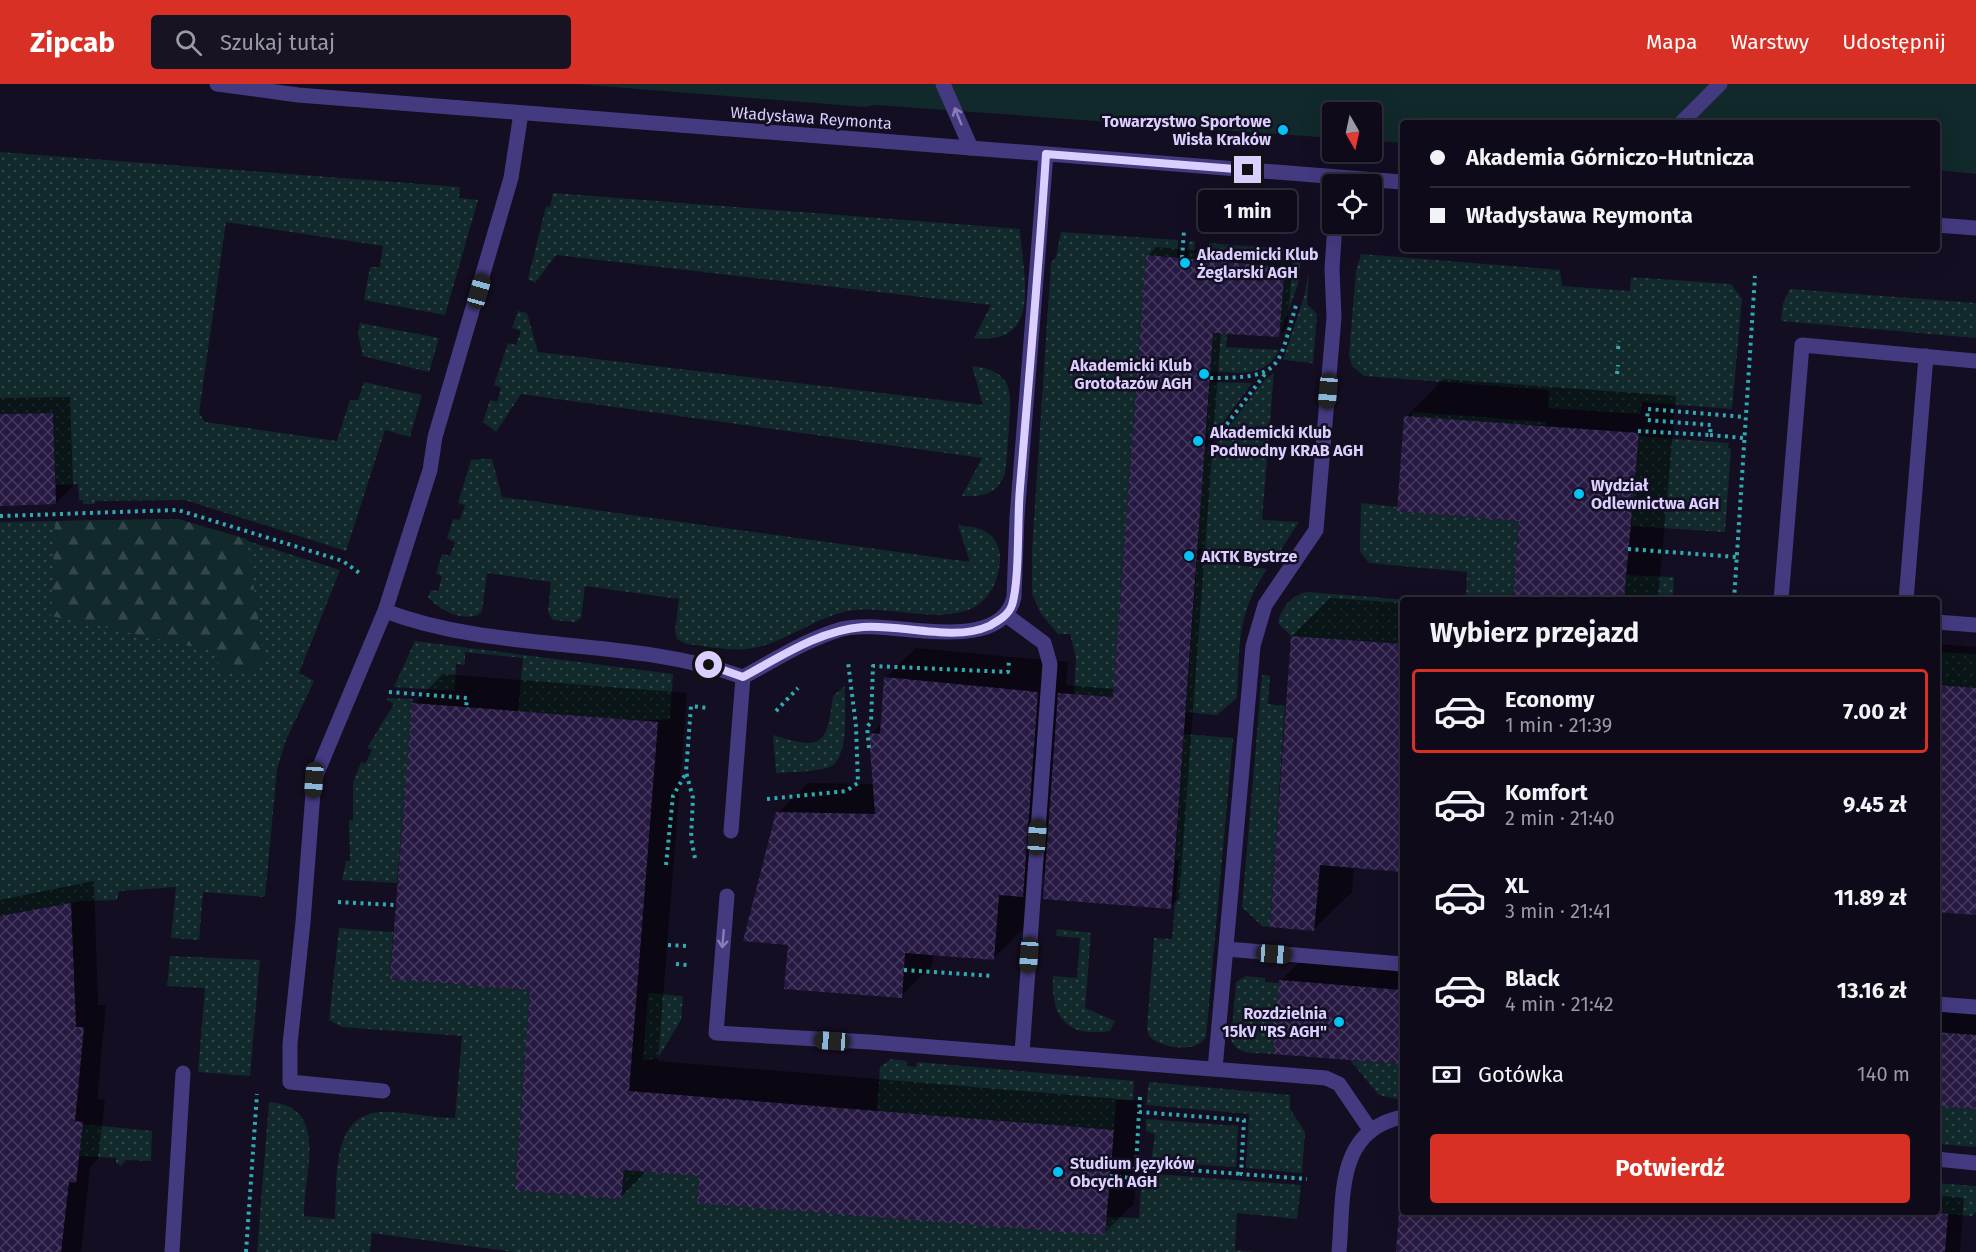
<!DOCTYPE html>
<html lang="pl">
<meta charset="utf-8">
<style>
body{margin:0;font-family:"Fira Sans",sans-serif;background:#171323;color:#f1f3f6;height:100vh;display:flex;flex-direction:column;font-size:22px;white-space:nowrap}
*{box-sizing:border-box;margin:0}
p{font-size:20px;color:#9b9aa2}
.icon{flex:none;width:33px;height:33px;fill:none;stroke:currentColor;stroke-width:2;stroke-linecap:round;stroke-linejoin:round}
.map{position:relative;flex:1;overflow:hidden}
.details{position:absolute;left:1400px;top:513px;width:540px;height:618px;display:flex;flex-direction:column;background:#0e0a1a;border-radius:6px;box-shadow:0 6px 24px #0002,0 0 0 2px #2e2b39}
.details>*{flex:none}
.guide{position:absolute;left:1400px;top:36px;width:540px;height:132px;border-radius:6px;box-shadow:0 6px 24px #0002,0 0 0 2px #2e2b39;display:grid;align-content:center;height:132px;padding:0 30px;background:#0e0a1a}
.needle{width:39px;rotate:171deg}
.tools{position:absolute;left:1322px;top:18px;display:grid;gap:12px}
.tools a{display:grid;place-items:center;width:60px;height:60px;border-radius:6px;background:#0e0a1a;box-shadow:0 6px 24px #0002,0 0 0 2px #2e2b39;font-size:30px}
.end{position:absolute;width:27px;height:27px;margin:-14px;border:8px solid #dacffe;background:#111;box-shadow:0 0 0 3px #111}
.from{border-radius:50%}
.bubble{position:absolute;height:42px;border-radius:6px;background:#0e0a1a;box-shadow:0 6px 24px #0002,0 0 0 2px #2e2b39;font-size:20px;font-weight:700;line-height:42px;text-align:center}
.car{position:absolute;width:18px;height:36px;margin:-18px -9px;border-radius:8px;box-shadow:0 0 4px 2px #0007;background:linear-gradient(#222 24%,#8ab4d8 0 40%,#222 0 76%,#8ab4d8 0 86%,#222 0)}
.guide b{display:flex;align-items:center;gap:21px;height:57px;font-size:22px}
.guide b+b{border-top:2px solid #2e2b39}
.guide i{width:15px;height:15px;background:#f1f3f6}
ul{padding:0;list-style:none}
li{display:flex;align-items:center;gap:18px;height:84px;margin:0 12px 9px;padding:0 18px;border:3px solid transparent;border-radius:6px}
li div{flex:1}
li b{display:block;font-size:22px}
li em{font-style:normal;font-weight:700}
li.active{border-color:#d93025}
li>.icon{width:54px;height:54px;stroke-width:1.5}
h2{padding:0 30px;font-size:27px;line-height:72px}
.pay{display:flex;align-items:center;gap:15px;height:66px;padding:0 30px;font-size:22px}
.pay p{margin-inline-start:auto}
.cta{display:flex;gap:12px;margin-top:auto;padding:12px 30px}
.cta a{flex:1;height:69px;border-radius:6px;background:#d93025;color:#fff;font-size:24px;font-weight:700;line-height:69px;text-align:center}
header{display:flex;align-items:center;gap:36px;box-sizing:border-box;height:84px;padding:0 30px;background:#d93025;color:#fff}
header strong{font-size:28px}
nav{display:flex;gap:33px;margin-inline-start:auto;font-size:21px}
.search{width:420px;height:54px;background:#171323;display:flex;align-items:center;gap:15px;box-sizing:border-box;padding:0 21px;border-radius:6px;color:#9b9aa2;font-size:22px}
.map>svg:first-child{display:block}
.grass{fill:url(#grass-dots)}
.forest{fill:url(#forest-firs)}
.garden{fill:#11292b}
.shadow{fill:#0007}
.building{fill:url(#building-cross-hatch)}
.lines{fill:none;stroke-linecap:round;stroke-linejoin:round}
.path{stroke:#30abb1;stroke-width:4;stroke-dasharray:3 4.5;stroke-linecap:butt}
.lane{stroke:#443a80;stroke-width:15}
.street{stroke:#443a80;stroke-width:15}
.oneway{stroke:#887db9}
.route{stroke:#dacffe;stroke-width:8}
.poi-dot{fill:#04c2f5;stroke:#130e22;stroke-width:2}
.labels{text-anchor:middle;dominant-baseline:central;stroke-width:5;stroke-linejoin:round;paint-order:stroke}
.street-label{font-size:16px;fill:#dacffe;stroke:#130e22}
.poi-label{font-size:16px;font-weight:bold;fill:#dacffe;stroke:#130e22;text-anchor:start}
</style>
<header>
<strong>Zipcab</strong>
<div class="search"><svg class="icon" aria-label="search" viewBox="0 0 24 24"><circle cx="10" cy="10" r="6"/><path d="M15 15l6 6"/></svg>Szukaj tutaj</div>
<nav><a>Mapa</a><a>Warstwy</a><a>Udostępnij</a></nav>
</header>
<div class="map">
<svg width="1976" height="1168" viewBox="0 0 1976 1168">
<defs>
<pattern id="grass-dots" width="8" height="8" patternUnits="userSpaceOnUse" patternTransform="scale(1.5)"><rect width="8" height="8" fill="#11292b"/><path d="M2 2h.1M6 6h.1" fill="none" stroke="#33474b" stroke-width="1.8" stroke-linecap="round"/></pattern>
<pattern id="forest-firs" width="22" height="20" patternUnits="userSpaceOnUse" patternTransform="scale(1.5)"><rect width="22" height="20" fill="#11292b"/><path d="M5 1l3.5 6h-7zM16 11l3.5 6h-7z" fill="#33474b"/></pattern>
<pattern id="building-cross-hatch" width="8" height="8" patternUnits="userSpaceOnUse" patternTransform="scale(1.5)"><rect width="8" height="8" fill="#271a42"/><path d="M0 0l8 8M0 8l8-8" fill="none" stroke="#463a5e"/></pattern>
</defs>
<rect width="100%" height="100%" fill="#130e22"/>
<path class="grass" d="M 0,68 L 460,103 L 459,114 L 478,116 L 445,231 L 364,216 L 370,183 L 380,183 L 383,162 L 226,138 L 199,329 L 205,338 L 337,357 L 350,316 L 358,316 L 364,298 L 422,311 L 410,353 L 385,346 L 346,467 L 185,416 L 95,417 L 95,420 L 83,420 L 83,416 L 79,416 L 78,400 L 55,401 L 53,329 L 0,330 Z
M 553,109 L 1020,145 C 1022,189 1045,262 974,254 L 991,221 L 556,171 L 535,199 L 528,195 L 546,122 L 550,123 Z
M 1061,148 L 1178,156 L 1177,174 L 1146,171 L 1113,613 L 1074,610 L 1076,574 L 1070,550 L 1058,550 L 1041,530 L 1032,510 L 1032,466 L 1051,179 L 1056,173 Z
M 1189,157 L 1195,157 L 1194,168 L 1203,169 L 1209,166 L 1209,159 L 1302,166 L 1298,200 L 1279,253 L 1285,183 L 1188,175 Z
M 1361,170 L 1560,186 L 1562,202 L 1630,207 L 1631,193 L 1731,200 L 1742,215 L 1732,325 L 1642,318 L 1640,330 L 1548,324 L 1549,306 L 1364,292 L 1352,282 L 1349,271 L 1356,187 Z
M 1309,187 L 1307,220 L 1317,230 L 1313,279 L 1283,276 L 1304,213 Z
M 1790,205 L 1976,219 L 1976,254 L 1781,237 L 1783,219 Z
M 518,227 L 527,229 L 538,268 L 983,321 L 972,282 C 1013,287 1012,307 1009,342 C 1008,358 1007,373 1005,389 C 998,410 983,413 962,412 L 982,374 L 521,310 L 496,348 L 483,338 L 490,316 L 497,318 L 501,304 L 494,301 L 508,259 L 516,261 L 521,247 L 512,244 Z
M 360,239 L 439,254 L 429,288 L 363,272 L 358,249 Z
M 1213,249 L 1227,250 L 1226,263 L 1279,266 C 1266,295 1237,288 1210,288 Z
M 1274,289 L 1262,436 L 1299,438 L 1276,473 L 1197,464 L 1205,362 L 1214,363 L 1264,296 Z
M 1210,298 L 1252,299 L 1219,344 L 1206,351 Z
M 1413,328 L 1546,338 L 1546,342 L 1411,333 Z
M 1639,352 L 1729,359 L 1728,364 L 1731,365 L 1725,448 L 1631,442 Z
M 483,375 L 492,375 L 502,413 L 970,478 L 958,441 C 974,443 989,444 997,460 C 1002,470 1000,485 996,496 C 975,556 894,518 848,527 C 815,534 790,555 758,563 C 735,569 709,562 686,560 L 677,555 L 675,547 L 679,515 L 585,502 L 581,534 L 575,538 L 553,536 L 548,528 L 551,498 L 487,489 L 482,527 L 478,531 C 460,537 439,526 428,513 L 431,506 L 438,507 L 442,492 L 436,490 L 442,470 L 450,472 L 455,458 L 447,455 L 453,435 L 460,436 L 465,421 L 458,419 L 471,376 Z
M 1361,419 L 1397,423 L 1397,427 L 1519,437 L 1513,516 L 1466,516 L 1467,488 L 1369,479 L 1360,468 Z
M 178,435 L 340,486 L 299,589 L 314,597 L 286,656 L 277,685 L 265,813 L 203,808 L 199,856 L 171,854 L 176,803 L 119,807 L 117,816 L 82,817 L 0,832 L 0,438 Z
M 1197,476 L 1267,485 C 1236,531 1240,561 1237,614 L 1217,631 L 1186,628 Z
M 1626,491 L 1674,493 L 1673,516 L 1624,516 Z
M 1307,508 L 1408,516 L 1402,516 L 1402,560 L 1291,552 L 1278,539 C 1281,524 1291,511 1307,508 Z
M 415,557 L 673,590 L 670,635 L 640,637 L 518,628 L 523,574 L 465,568 L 465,581 L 456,580 L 455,607 L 394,603 Z
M 1936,568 L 1976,570 L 1976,604 L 1937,601 Z
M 1262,591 L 1270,592 L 1268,620 L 1285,622 L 1270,843 L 1262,842 L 1242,823 Z
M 845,602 C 844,622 851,678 827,684 C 812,688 792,688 776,689 L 773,651 C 822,667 827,661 833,612 Z
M 388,614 L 413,615 L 397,799 L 342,796 L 346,777 L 350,777 L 349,736 L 353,736 L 353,699 L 361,678 L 365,680 L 372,666 L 367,664 L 394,620 L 387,616 Z
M 1184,650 L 1233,654 L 1206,953 C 1196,970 1160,964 1149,952 L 1147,944 L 1154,854 L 1172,855 L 1179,776 L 1175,776 Z
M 339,844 L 393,848 L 390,895 L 530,906 L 515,1106 L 621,1115 L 624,1086 L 699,1092 L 697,1119 L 1139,1134 L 1142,1089 L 1301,1101 L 1297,1135 L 1237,1129 L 1235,1166 L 1253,1168 L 514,1168 L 372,1149 L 370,1168 L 257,1168 L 269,1018 C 331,1022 303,1092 304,1132 L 335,1135 C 338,1098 329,1031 381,1028 C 406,1027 431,1034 455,1034 L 462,952 L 342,943 L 329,936 Z
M 1057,845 L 1091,849 L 1085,924 L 1115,937 L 1110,947 C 1066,954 1051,933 1053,892 L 1077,894 L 1080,854 L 1056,852 Z
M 170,872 L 260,876 L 250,992 L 198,988 L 205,904 L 167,902 Z
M 1246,892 L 1265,894 L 1265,898 L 1279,899 L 1273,970 C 1258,969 1237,972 1231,956 L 1236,898 Z
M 648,909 L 683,912 L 681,936 L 658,974 L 643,977 Z
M 891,975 L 907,977 L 907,982 L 916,983 L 917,978 L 1134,997 L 1133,1016 L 1116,1016 L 1114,1046 L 877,1027 L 880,983 Z
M 1350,976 L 1402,980 L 1402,1016 L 1379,1011 Z
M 1149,998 L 1290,1011 L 1290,1025 L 1305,1048 L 1302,1089 L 1246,1084 L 1249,1030 L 1146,1021 Z
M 1937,1022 L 1976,1025 L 1976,1063 L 1937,1060 Z
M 1146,1035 L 1238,1042 L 1236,1083 L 1151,1078 L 1155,1050 L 1146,1047 Z
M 82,1040 L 152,1047 L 151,1077 L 126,1076 L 121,1082 L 116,1079 L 116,1074 L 79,1072 Z
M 1937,1099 L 1976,1102 L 1976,1128 L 1972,1132 L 1922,1128 L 1936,1128 Z"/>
<path class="forest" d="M 178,435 L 247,455 L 264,577 C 250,592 239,591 221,586 L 214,567 L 51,532 L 55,437 Z"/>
<path class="garden" d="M 576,0 L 1976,0 L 1976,90 L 1937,86 L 1936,39 L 1402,39 L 1402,59 L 1371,57 L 1371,28 L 1332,28 L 1332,54 L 875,21 L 865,23 Z"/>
<path class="shadow" d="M 1156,163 L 1293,175 L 1287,243 L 1279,252 L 1221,248 L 1179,815 L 1170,823 L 1046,788 L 1027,807 L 1024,844 L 994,874 L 933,870 L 932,882 L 901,912 L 789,860 L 778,729 L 808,699 L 874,700 L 871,650 L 882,639 L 885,594 L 916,564 L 1068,578 L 1066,601 L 1115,605 L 1148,172 Z
M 1443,295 L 1676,312 L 1658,516 L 1514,516 L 1520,436 L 1406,333 Z
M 70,313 L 73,402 L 56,419 L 0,420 L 0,314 Z
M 1330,514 L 1402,519 L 1402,786 L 1354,782 L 1352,808 L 1314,845 L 1292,552 Z
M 1936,560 L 1976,563 L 1976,829 L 1936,826 Z
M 443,590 L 687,609 L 658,977 L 1143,1017 L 1134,1120 L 1104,1149 L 700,1090 L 648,1086 L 621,1113 L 414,620 Z
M 94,797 L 98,921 L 106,921 L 97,1015 L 105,1016 L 98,1075 L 90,1083 L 81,1168 L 0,1168 L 0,816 Z
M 1300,877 L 1402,885 L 1402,978 L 1275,968 L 1281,897 Z
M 1936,928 L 1976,931 L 1976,1024 L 1936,1021 Z
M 1936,1111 L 1964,1114 L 1960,1168 L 1397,1168 L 1402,1120 L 1402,1128 L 1936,1128 Z"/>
<path class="building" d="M 1146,171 L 1285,183 L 1279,253 L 1213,249 L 1171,825 L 1043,815 L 1058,609 L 1113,613 Z
M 53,329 L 56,420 L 0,422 L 0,330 Z
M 1404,332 L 1639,349 L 1624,516 L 1513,516 L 1519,437 L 1397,427 Z
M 1291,552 L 1402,560 L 1402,788 L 1320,781 L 1314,847 L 1270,843 Z
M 884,593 L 1038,608 L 1023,813 L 999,811 L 994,876 L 905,869 L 902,914 L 784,905 L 788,861 L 743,857 L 776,728 L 875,730 L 869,649 L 880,650 Z
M 1936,601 L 1976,604 L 1976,831 L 1936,828 Z
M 412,619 L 658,638 L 629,1007 L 1114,1046 L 1105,1151 L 697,1119 L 699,1092 L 624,1086 L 621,1115 L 515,1106 L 530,906 L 390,895 Z
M 71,819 L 76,943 L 84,943 L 75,1037 L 83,1038 L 76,1099 L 69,1098 L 61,1168 L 0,1168 L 0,832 Z
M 1279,896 L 1402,906 L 1402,980 L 1273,970 Z
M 1936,948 L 1976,951 L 1976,1025 L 1936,1022 Z
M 1399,1128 L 1922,1128 L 1948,1130 L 1945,1168 L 1396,1168 Z"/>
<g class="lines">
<path class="path" d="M 1182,174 L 1184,147
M 1618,265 L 1619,257
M 1617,290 L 1618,281
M 1210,294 C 1285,294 1277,284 1297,218
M 1638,347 L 1710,351 L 1711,341 L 1647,336 L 1648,325 L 1745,333
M 1710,351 L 1744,354
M 1209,353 L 1221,348 L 1265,290
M 0,432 L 178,426 L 343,477 L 362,491
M 1628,465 L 1737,473
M 1734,516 L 1755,192
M 389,608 L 467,614 L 466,624
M 776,627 L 798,604
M 869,664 L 867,643 L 871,638 L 873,582 L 1008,588 L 1009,577
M 767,715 L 846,707 L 858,699 L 856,642 L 848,578
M 695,774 L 691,754 L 693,714 L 686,688 L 691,622 L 708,624
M 666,781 L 673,712 L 686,689
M 338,818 L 395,821
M 668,861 L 688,862
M 676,880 L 687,881
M 904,886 L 993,892
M 1140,1013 L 1139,1028 L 1244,1036 L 1241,1090 L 1307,1095
M 1136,1082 L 1139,1028
M 1110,1092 L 1132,1094 L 1136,1082 L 1241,1090
M 246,1168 L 257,1010"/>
<path class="lane" d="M 943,0 L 971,64
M 1681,39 L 1720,0
M 1781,516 L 1802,261 L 1976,277
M 1906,516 L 1926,272
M 385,527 C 499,570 628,552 743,593 C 775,576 807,555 842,545 C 887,533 1000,575 1014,513 L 1017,433 L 1046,70
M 1006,531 L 1044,559 L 1050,580 L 1022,969
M 1936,538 L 1976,541
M 731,747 L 743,593
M 727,812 L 716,949 L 870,958 L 1326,994 L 1339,1000 L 1371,1047
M 1227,865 L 1402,880
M 1936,920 L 1976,923
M 1215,985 L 1253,562 L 1265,521 L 1316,446 L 1334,233 L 1332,185 L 1335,140
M 383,1007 L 290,998 L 290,960 L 303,838 L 314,696 L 385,527 L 430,386 L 435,353 L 511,94 L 521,29
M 1936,1075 L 1976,1079
M 172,1168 L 183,989
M 1339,1168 C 1344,1114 1335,1047 1402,1033"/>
<path class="street" d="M 217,0 L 298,11 L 1402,98
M 1936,141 L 1976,144"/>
</g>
<defs><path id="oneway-shaft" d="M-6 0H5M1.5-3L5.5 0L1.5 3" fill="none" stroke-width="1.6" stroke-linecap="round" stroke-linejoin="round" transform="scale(1.5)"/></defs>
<g class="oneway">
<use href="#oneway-shaft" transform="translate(958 32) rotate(-112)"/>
<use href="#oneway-shaft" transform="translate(723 855) rotate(95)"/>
</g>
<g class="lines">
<path class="route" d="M 709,581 L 743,593 C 780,573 820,546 863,543 C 900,540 955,558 989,542 C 998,537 1008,532 1012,521 C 1020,495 1017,435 1020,404 C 1029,293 1039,181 1046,70 L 1248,86"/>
</g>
<g class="poi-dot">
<circle cx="1283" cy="46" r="6"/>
<circle cx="1185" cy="179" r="6"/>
<circle cx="1204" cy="290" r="6"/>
<circle cx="1198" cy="357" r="6"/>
<circle cx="1579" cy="410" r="6"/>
<circle cx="1189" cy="472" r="6"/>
<circle cx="1339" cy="938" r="6"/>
<circle cx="1058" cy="1088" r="6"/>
</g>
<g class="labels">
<g class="street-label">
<text transform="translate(811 34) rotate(4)">Władysława Reymonta</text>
</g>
<g class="poi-label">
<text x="1271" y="37" text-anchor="end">Towarzystwo Sportowe<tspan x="1271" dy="18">Wisła Kraków</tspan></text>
<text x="1197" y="170">Akademicki Klub<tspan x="1197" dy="18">Żeglarski AGH</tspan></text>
<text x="1192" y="281" text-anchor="end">Akademicki Klub<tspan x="1192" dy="18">Grotołazów AGH</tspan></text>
<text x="1210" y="348">Akademicki Klub<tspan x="1210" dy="18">Podwodny KRAB AGH</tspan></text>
<text x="1591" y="401">Wydział<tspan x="1591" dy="18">Odlewnictwa AGH</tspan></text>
<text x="1201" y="472">AKTK Bystrze</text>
<text x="1327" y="929" text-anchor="end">Rozdzielnia<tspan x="1327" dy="18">15kV "RS AGH"</tspan></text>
<text x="1070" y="1079">Studium Języków<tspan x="1070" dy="18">Obcych AGH</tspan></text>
</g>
</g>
</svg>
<div class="tools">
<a><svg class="needle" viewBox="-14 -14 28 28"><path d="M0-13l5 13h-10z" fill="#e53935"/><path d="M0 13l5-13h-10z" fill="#9b9aa2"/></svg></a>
<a><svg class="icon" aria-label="locate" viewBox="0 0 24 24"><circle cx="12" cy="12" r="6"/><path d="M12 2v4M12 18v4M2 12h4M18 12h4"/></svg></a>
</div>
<i class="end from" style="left:709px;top:581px"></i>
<i class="end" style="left:1248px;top:86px"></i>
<div class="bubble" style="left:1198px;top:106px;width:99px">1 min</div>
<i class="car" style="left:479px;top:207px;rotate:16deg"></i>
<i class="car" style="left:1328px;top:307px;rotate:185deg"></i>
<i class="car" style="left:314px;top:696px;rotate:184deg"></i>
<i class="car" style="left:1037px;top:753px;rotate:4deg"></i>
<i class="car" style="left:1274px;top:870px;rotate:94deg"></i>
<i class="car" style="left:1029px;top:871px;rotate:184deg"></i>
<i class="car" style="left:832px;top:957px;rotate:274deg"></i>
<div class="guide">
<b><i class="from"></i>Akademia Górniczo-Hutnicza</b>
<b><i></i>Władysława Reymonta</b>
</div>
<section class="details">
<h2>Wybierz przejazd</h2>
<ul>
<li class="active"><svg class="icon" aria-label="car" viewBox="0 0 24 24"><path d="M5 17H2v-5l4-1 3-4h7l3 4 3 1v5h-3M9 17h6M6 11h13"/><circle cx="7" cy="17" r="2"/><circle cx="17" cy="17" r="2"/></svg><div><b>Economy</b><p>1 min · 21:39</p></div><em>7.00 zł</em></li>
<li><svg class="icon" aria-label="car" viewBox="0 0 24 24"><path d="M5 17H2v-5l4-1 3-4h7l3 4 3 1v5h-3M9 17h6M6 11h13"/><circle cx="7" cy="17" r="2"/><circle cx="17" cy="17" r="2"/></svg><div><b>Komfort</b><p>2 min · 21:40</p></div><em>9.45 zł</em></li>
<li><svg class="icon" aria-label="car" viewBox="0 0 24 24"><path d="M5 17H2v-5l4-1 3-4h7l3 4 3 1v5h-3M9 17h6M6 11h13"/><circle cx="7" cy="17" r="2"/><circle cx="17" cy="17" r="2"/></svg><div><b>XL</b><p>3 min · 21:41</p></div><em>11.89 zł</em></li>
<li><svg class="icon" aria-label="car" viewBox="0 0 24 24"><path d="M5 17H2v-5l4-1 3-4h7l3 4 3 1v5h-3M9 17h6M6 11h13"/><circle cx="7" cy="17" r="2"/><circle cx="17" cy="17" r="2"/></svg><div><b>Black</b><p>4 min · 21:42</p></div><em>13.16 zł</em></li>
</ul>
<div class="pay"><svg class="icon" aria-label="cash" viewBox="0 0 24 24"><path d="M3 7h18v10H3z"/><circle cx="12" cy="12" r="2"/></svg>Gotówka<p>140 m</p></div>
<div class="cta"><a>Potwierdź</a></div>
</section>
</div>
